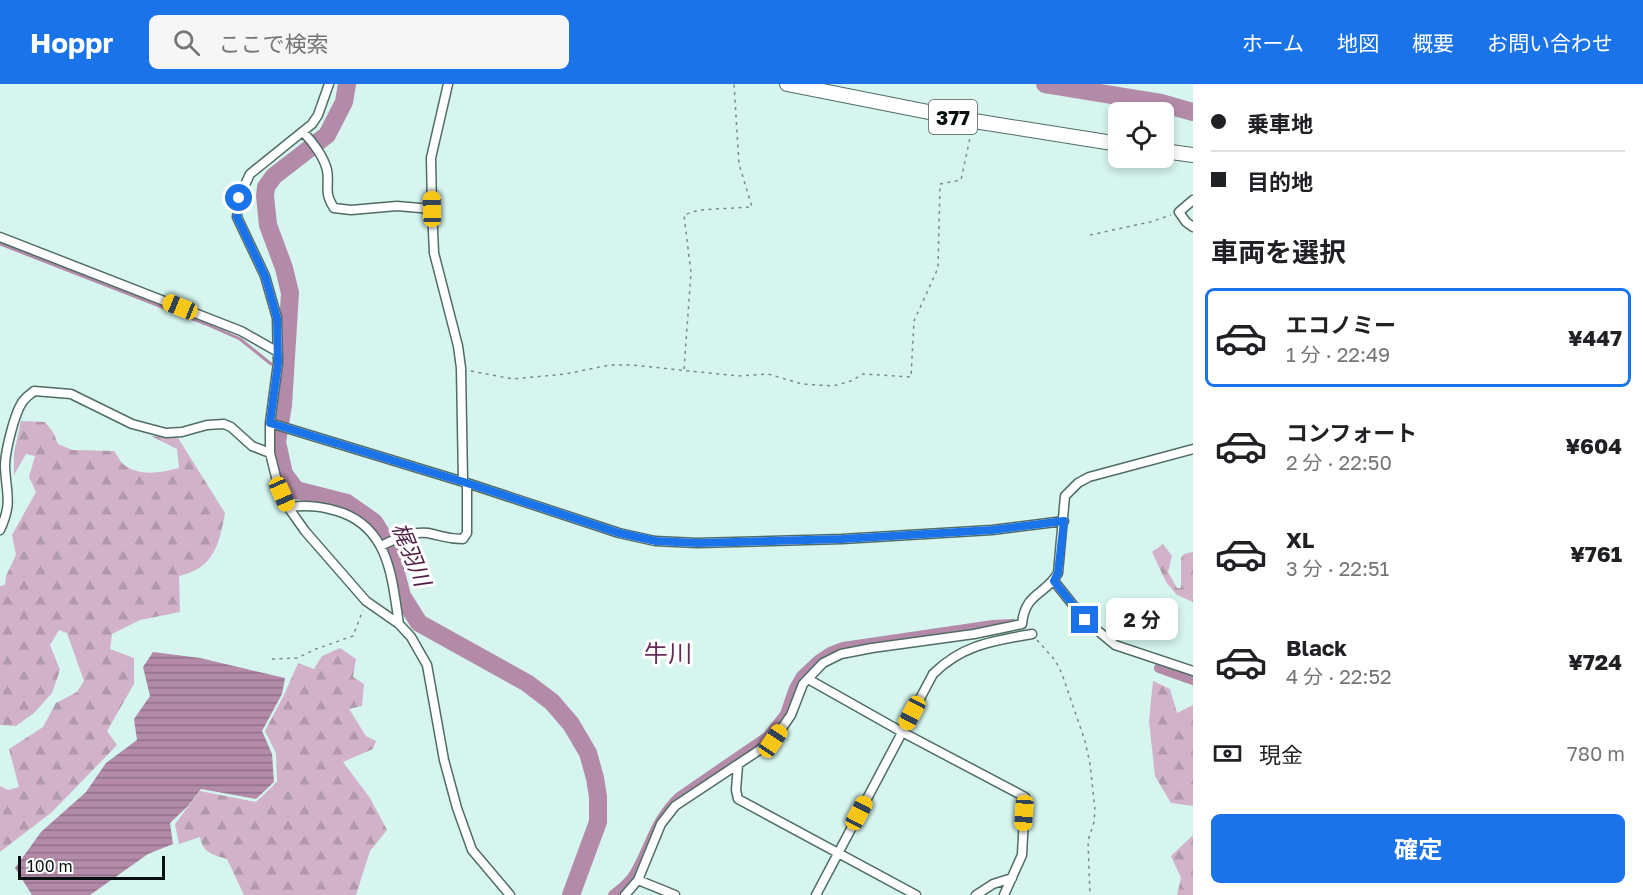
<!DOCTYPE html>
<html lang="ja">
<meta charset="utf-8">
<style>
body{margin:0;font-family:"Golos Text","Noto Sans JP",sans-serif;background:#f6f6f6;color:#202124;height:100vh;display:flex;flex-direction:column;font-size:22px;white-space:nowrap}
*{box-sizing:border-box;margin:0}
p{font-size:20px;color:#757577}
.icon{flex:none;width:33px;height:33px;fill:none;stroke:currentColor;stroke-width:2;stroke-linecap:round;stroke-linejoin:round}
.map{position:relative;flex:1;overflow:hidden}
.drawer{display:flex;flex-direction:column;background:#fff;width:450px}
.drawer>*{flex:none}
.banner{display:grid;align-content:center;height:132px;padding:0 18px;background:#fff}
.buttons{position:absolute;left:1108px;top:18px;display:grid;gap:12px}
.buttons a{display:grid;place-items:center;width:66px;height:66px;border-radius:9px;background:#fff;box-shadow:0 3px 9px #0003;font-size:30px}
.scale{position:absolute;left:18px;bottom:15px;width:147px;box-sizing:border-box;padding-left:6px;border:3px solid #06110f;border-top:0;font-size:16px;line-height:21px;white-space:nowrap;color:#06110f;-webkit-text-stroke:4px #fff;paint-order:stroke}
.end{position:absolute;width:27px;height:27px;margin:-14px;border:8px solid #1a73e8;background:#fff;box-shadow:0 0 0 3px #fff}
.from{border-radius:50%}
.bubble{position:absolute;height:42px;border-radius:9px;background:#fff;box-shadow:0 3px 9px #0003;font-size:20px;font-weight:700;line-height:42px;text-align:center}
.car{position:absolute;width:18px;height:36px;margin:-18px -9px;border-radius:8px;box-shadow:0 0 4px 2px #0007;background:linear-gradient(#f5c518 24%,#345 0 40%,#f5c518 0 76%,#345 0 86%,#f5c518 0)}
.banner b{display:flex;align-items:center;gap:21px;height:57px;font-size:22px}
.banner b+b{border-top:2px solid #e0e0e0}
.banner i{width:15px;height:15px;background:#202124}
ul{padding:0;list-style:none}
li{display:flex;align-items:center;gap:18px;height:99px;margin:0 12px 9px;padding:0 6px;border:3px solid transparent;border-radius:9px}
li div{flex:1}
li b{display:block;font-size:22px}
li em{font-style:normal;font-weight:700}
li.on{border-color:#1a73e8}
li>.icon{width:54px;height:54px;stroke-width:1.5}
h2{padding:0 18px;font-size:27px;line-height:72px}
.pay{display:flex;align-items:center;gap:15px;height:66px;padding:0 18px;font-size:22px}
.pay p{margin-inline-start:auto}
.action{display:flex;gap:12px;margin-top:auto;padding:12px 18px}
.action a{flex:1;height:69px;border-radius:9px;background:#1a73e8;color:#fff;font-size:24px;font-weight:700;line-height:69px;text-align:center}
header{display:flex;align-items:center;gap:36px;box-sizing:border-box;height:84px;padding:0 30px;background:#1a73e8;color:#fff}
header strong{font-size:28px}
nav{display:flex;gap:33px;margin-inline-start:auto;font-size:21px}
.search{width:420px;height:54px;background:#f6f6f6;display:flex;align-items:center;gap:15px;box-sizing:border-box;padding:0 21px;border-radius:9px;color:#757577;font-size:22px}
main{display:flex;flex:1;min-height:0}
.map>svg:first-child{display:block}
.forest{fill:url(#forest-firs)}
.water{fill:url(#water-rules)}
.lines{fill:none;stroke-linecap:round;stroke-linejoin:round}
.stream{stroke:#b38ba9;stroke-width:3}
.canal{stroke:#b38ba9;stroke-width:10}
.river{stroke:#b38ba9;stroke-width:18}
.minor-casing{stroke:#506c66;stroke-width:11}
.trunk-casing{stroke:#506c66;stroke-width:16}
.path{stroke:#768c87;stroke-width:1.5;stroke-dasharray:3 4.5;stroke-linecap:butt}
.minor{stroke:#fff;stroke-width:8}
.trunk{stroke:#fff;stroke-width:14}
.route{stroke:#1a73e8;stroke-width:8}
.labels{text-anchor:middle;dominant-baseline:central;stroke-width:6;stroke-linejoin:round;paint-order:stroke}
.shield{fill:#fff;stroke:#515857;stroke-width:1.5}
.shield-label{font-size:20px;font-weight:bold;fill:#06110f}
.water-label{font-size:22px;font-style:italic;fill:#4d1b43;stroke:#fff}
.quarter-label{font-size:24px;fill:#652d59;stroke:#fff}
</style>
<header>
<strong>Hoppr</strong>
<div class="search"><svg class="icon" aria-label="search" viewBox="0 0 24 24"><circle cx="10" cy="10" r="6"/><path d="M15 15l6 6"/></svg>ここで検索</div>
<nav><a>ホーム</a><a>地図</a><a>概要</a><a>お問い合わせ</a></nav>
</header>
<main>
<div class="map">
<svg width="1193" height="811" viewBox="0 0 1193 811">
<defs>
<pattern id="forest-firs" width="22" height="20" patternUnits="userSpaceOnUse" patternTransform="scale(1.5)"><rect width="22" height="20" fill="#d1b2c8"/><path d="M5 1l3.5 6h-7zM16 11l3.5 6h-7z" fill="#b298ab"/></pattern>
<pattern id="water-rules" width="6" height="5" patternUnits="userSpaceOnUse" patternTransform="scale(1.5)"><rect width="6" height="5" fill="#b38ba9"/><path d="M0 2.5h6" fill="none" stroke="#907088"/></pattern>
</defs>
<rect width="100%" height="100%" fill="#d5f5ee"/>
<path class="forest" d="M 21,337 L 45,338 L 53,348 L 58,360 L 72,366 L 114,367 C 117,370 119,376 122,379 C 137,393 161,389 179,384 L 177,365 L 151,352 L 178,354 L 225,429 C 219,461 214,484 179,492 L 180,528 L 140,536 L 112,550 L 110,565 L 134,574 L 134,600 L 107,647 L 117,661 L 52,728 L 0,768 L 0,702 L 8,706 L 19,703 L 9,665 L 43,643 L 56,619 L 77,608 L 84,597 L 67,549 L 59,546 L 50,561 L 60,586 L 52,609 L 34,629 L 16,642 L 0,641 L 0,502 L 5,501 L 6,492 L 16,471 L 12,451 L 36,408 L 29,393 L 35,372 L 26,370 L 14,391 L 14,369 Z
M 1163,460 L 1172,472 L 1168,488 L 1177,504 L 1181,504 L 1181,474 L 1184,470 L 1193,468 L 1193,518 L 1177,511 L 1166,498 L 1152,468 Z
M 340,564 L 356,575 L 353,593 L 364,600 L 362,622 L 349,625 L 366,652 L 376,657 L 373,665 L 343,678 L 370,714 L 387,746 L 370,767 L 356,811 L 244,811 L 227,775 C 213,771 203,769 200,753 L 179,760 L 175,740 L 200,707 L 256,718 L 277,698 L 276,669 L 265,647 L 284,611 L 298,579 L 314,585 L 322,572 Z
M 1153,597 L 1170,605 L 1177,629 L 1193,621 L 1193,722 L 1171,719 L 1155,692 L 1149,637 Z
M 1193,751 L 1193,811 L 1177,811 L 1181,794 L 1171,772 Z"/>
<path class="water" d="M 153,568 L 200,574 L 285,594 L 282,610 L 262,647 L 272,670 L 274,698 L 256,715 L 201,705 L 188,722 L 170,739 L 173,760 L 148,770 L 90,811 L 32,811 L 15,784 L 41,748 L 86,708 L 106,679 L 137,656 L 134,635 L 150,612 L 143,583 Z"/>
<g class="lines">
<path class="stream" d="M 0,160 L 206,240 L 240,255 L 271,280"/>
<path class="canal" d="M 1159,584 L 1193,596
M 613,811 C 622,804 631,797 636,787 C 651,760 655,736 679,713 L 768,652 L 785,630 L 794,604 L 801,592 L 818,576 L 830,568 L 843,563 L 993,541 L 1013,540"/>
<path class="river" d="M 347,0 L 344,18 L 327,51 L 274,92 L 266,103 L 265,112 L 268,141 L 284,184 L 290,209 L 283,321 L 277,358 L 284,390 L 296,406 L 347,419 L 374,438 L 389,462 L 402,512 L 419,539 L 527,599 L 552,618 L 571,640 L 588,669 L 595,694 L 598,713 L 598,738 L 571,811
M 1045,0 L 1161,19 L 1193,28"/>
<defs>
<path id="minor" d="M 329,0 L 318,31 L 312,40 L 250,90 L 239,114 L 237,133 L 265,192 L 277,234 L 278,279 L 270,339 L 270,369 L 277,397 L 288,423 L 305,447 L 366,517 L 399,540 L 411,553 L 427,581 L 444,676 L 457,724 L 472,766 L 510,811
M 448,0 L 431,74 L 432,125 L 434,169 L 458,262 L 461,284 L 463,398
M 303,48 C 312,57 324,73 327,86 C 330,103 323,107 334,124 L 351,126 L 397,122 L 432,125
M 1193,116 L 1179,128 L 1186,138 L 1193,143
M 0,153 L 241,247 L 278,268
M 270,339 L 467,399 L 619,449 L 655,457 L 697,459 L 842,455 L 992,446 L 1064,437
M 288,423 C 309,421 323,422 343,429 C 390,447 392,496 399,540
M 0,446 C 13,418 6,410 5,382 C 5,368 15,326 24,316 C 27,312 31,310 34,307 L 71,310 L 132,340 L 166,349 L 182,348 L 207,341 L 224,340 L 231,343 L 252,362 L 270,369
M 381,462 C 394,455 413,447 428,449 C 443,452 446,455 463,455 L 467,449 L 467,399
M 1054,497 L 1085,536 L 1115,561 L 1193,587
M 808,595 L 902,648 L 1025,713 L 1022,771 L 1004,811
M 738,681 L 736,706 L 738,715 L 916,811
M 638,796 L 675,811
M 625,811 L 638,796 L 661,740 L 675,722 L 773,657 L 791,631 L 803,600 L 823,579 L 841,570 L 872,564 L 974,550 L 1022,540 C 1025,508 1046,511 1058,489 L 1065,412 L 1078,399 L 1089,393 L 1193,365
M 816,811 L 933,590 C 962,561 992,557 1032,550
M 976,811 L 993,800 L 1012,794"/>
<path id="trunk" d="M 787,0 L 974,37 L 1119,60
M 1164,67 L 1193,71"/>
</defs>
<use href="#minor" class="minor-casing"/>
<use href="#trunk" class="trunk-casing"/>
<path class="path" d="M 1090,151 L 1150,138 L 1171,131
M 684,285 L 691,189 L 684,131 L 699,126 L 752,123 L 739,80 L 734,0
M 471,287 L 513,295 L 565,290 L 610,281 L 632,281 L 738,292 L 768,290 L 802,300 L 833,302 L 851,297 L 863,290 L 911,293 L 914,237 L 938,184 L 940,100 L 961,96 L 971,49
M 1037,556 L 1055,576 L 1062,590 L 1085,657 L 1090,680 L 1095,725 L 1094,738 L 1088,757 L 1090,811
M 272,575 L 297,574 L 316,565 L 353,552 L 363,526"/>
<use href="#minor" class="minor"/>
<use href="#trunk" class="trunk"/>
</g>
<g class="lines">
<path class="route" d="M 239,114 L 237,133 L 265,192 L 277,234 L 278,279 L 270,339 L 467,399 L 619,449 L 656,457 L 697,459 L 842,455 L 992,446 L 1064,437 L 1058,489 L 1054,497 L 1085,536"/>
</g>
<g class="labels">
<rect class="shield" x="929" y="16" width="48" height="34" rx="4.5"/>
<g class="shield-label">
<text x="953" y="33">377</text>
</g>
<g class="water-label">
<text transform="translate(412 470) rotate(68)">梶羽川</text>
</g>
<g class="quarter-label">
<text x="668" y="568">牛川</text>
</g>
</g>
</svg>
<div class="buttons">
<a><svg class="icon" aria-label="locate" viewBox="0 0 24 24"><circle cx="12" cy="12" r="6"/><path d="M12 2v4M12 18v4M2 12h4M18 12h4"/></svg></a>
</div>
<div class="scale">100 m</div>
<i class="end from" style="left:239px;top:114px"></i>
<i class="end" style="left:1085px;top:536px"></i>
<div class="bubble" style="left:1106px;top:514px;width:72px">2 分</div>
<i class="car" style="left:432px;top:125px;rotate:359deg"></i>
<i class="car" style="left:180px;top:223px;rotate:292deg"></i>
<i class="car" style="left:282px;top:410px;rotate:156deg"></i>
<i class="car" style="left:912px;top:629px;rotate:208deg"></i>
<i class="car" style="left:773px;top:657px;rotate:34deg"></i>
<i class="car" style="left:859px;top:729px;rotate:28deg"></i>
<i class="car" style="left:1024px;top:729px;rotate:184deg"></i>
</div>
<section class="drawer">
<div class="banner">
<b><i class="from"></i>乗車地</b>
<b><i></i>目的地</b>
</div>
<h2>車両を選択</h2>
<ul>
<li class="on"><svg class="icon" aria-label="car" viewBox="0 0 24 24"><path d="M5 17H2v-5l4-1 3-4h7l3 4 3 1v5h-3M9 17h6M6 11h13"/><circle cx="7" cy="17" r="2"/><circle cx="17" cy="17" r="2"/></svg><div><b>エコノミー</b><p>1 分 · 22:49</p></div><em>¥447</em></li>
<li><svg class="icon" aria-label="car" viewBox="0 0 24 24"><path d="M5 17H2v-5l4-1 3-4h7l3 4 3 1v5h-3M9 17h6M6 11h13"/><circle cx="7" cy="17" r="2"/><circle cx="17" cy="17" r="2"/></svg><div><b>コンフォート</b><p>2 分 · 22:50</p></div><em>¥604</em></li>
<li><svg class="icon" aria-label="car" viewBox="0 0 24 24"><path d="M5 17H2v-5l4-1 3-4h7l3 4 3 1v5h-3M9 17h6M6 11h13"/><circle cx="7" cy="17" r="2"/><circle cx="17" cy="17" r="2"/></svg><div><b>XL</b><p>3 分 · 22:51</p></div><em>¥761</em></li>
<li><svg class="icon" aria-label="car" viewBox="0 0 24 24"><path d="M5 17H2v-5l4-1 3-4h7l3 4 3 1v5h-3M9 17h6M6 11h13"/><circle cx="7" cy="17" r="2"/><circle cx="17" cy="17" r="2"/></svg><div><b>Black</b><p>4 分 · 22:52</p></div><em>¥724</em></li>
</ul>
<div class="pay"><svg class="icon" aria-label="cash" viewBox="0 0 24 24"><path d="M3 7h18v10H3z"/><circle cx="12" cy="12" r="2"/></svg>現金<p>780 m</p></div>
<div class="action"><a>確定</a></div>
</section>
</main>
